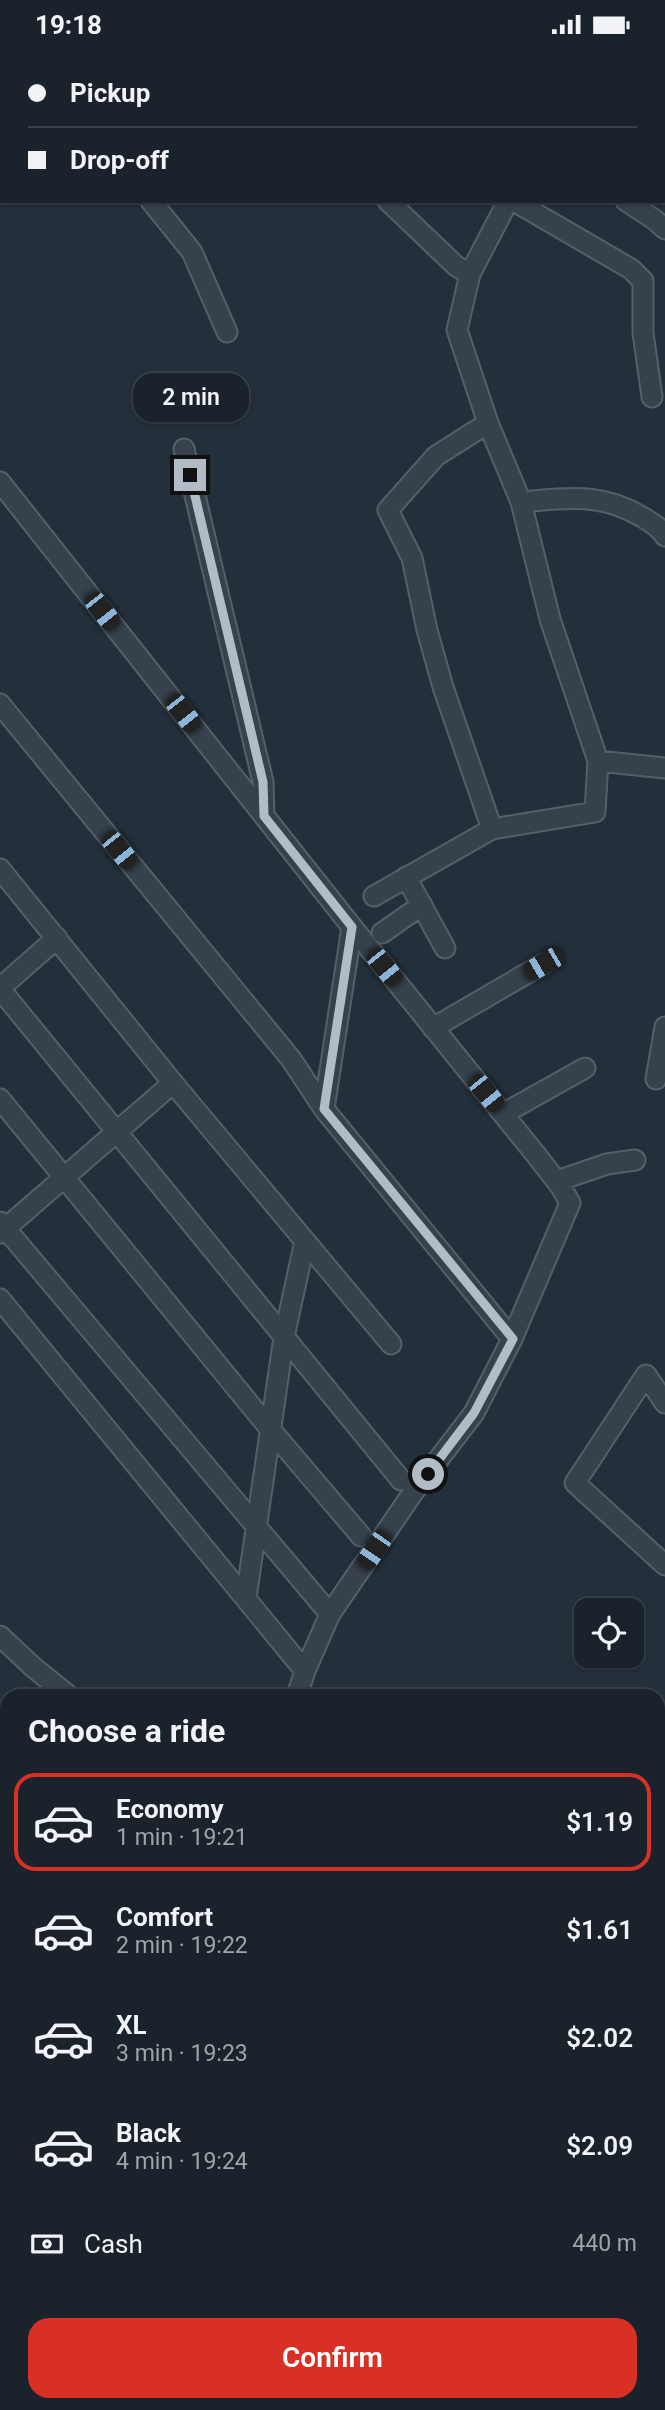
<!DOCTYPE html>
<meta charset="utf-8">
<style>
body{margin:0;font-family:Roboto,sans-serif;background:#272f38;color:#f1f3f6;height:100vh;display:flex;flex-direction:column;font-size:26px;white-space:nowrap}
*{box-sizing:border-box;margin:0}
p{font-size:23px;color:#9fa4a9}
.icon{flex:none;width:38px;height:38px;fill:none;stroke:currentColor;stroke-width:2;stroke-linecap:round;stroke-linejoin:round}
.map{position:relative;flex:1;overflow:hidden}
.sheet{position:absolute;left:0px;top:1640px;width:665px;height:723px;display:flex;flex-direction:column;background:#1a232c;border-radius:21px 21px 0 0;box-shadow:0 2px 5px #0004,0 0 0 2px #384048}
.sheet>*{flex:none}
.top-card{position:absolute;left:0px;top:0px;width:665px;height:154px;box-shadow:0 2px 5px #0004,0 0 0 2px #384048;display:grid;align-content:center;height:154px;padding:0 28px;background:#1a232c}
.fabs{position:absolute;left:574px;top:1549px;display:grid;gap:14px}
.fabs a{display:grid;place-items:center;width:70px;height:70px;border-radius:14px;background:#1a232c;box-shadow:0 2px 5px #0004,0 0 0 2px #384048;font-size:35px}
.end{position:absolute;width:32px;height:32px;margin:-16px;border:9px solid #b2bcc7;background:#111;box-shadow:0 0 0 4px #111}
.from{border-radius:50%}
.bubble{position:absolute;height:49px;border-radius:21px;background:#1a232c;box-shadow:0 2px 5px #0004,0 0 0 2px #384048;font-size:23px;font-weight:600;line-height:49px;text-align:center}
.car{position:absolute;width:21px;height:42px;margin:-21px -10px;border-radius:9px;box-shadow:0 0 5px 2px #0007;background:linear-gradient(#222 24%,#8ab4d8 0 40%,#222 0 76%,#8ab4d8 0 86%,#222 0)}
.top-card b{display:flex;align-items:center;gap:24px;height:66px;font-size:26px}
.top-card b+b{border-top:2px solid #384048}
.top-card i{width:18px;height:18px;background:#f1f3f6}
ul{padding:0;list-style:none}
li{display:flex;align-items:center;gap:21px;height:98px;margin:0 14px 10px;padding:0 14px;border:4px solid transparent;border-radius:21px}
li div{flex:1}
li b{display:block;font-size:26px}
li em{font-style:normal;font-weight:600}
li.current{border-color:#d93025}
li>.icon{width:63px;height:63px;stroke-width:1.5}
h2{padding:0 28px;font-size:32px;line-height:84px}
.pay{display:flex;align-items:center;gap:18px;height:77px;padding:0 28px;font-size:26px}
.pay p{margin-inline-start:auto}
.action{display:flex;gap:14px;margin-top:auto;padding:14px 28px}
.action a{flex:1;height:80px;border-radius:21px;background:#d93025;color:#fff;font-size:28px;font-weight:600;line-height:80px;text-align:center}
.status{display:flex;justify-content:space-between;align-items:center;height:49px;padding:0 35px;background:#1a232c;direction:ltr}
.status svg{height:19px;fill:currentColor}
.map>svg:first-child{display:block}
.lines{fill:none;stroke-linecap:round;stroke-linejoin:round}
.street-casing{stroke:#555f69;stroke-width:23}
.street{stroke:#36414c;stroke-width:19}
.route{stroke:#b2bcc7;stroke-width:9}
</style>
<div class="status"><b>19:18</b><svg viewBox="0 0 49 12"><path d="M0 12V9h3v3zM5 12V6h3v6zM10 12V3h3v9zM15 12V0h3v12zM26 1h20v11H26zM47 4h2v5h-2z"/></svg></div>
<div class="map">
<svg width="665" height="2361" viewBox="0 0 665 2361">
<rect width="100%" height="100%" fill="#232f3b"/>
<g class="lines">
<defs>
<path id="street" d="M 230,0 L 231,2
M 407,0 L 408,2
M 552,0 L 554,2
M 0,8 L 2,10
M 663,40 L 665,37
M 151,152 L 192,203 L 227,283
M 388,152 L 456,217 L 470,225
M 514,152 L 631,220 L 643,232 L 643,284 L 652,348
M 626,152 L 655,171 L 665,180
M 488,374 L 436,407 L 388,461 L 412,509 L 427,581 L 443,638 L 492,780
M 184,400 L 263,733 L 264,767
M 0,433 L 352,878 L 537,1107 L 561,1138 L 570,1154 L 512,1290 L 474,1364 L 412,1445 L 330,1565 L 305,1622 L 297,1647
M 521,453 C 569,449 602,443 644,469 C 653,475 660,478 665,487
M 0,655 L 291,1010 L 324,1060 L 512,1290
M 598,712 L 665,719
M 0,820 L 173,1034 L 391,1295
M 406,828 L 445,899
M 374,847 L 492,780 L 595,763 L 598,712 L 550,570 L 521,453 L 488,374 L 457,281 L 470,225 L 508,152
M 382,884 L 422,856
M 0,939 L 57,889
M 0,940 L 401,1431
M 433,979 L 543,915
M 656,1030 L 665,978
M 0,1050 L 270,1380 L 361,1487
M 324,1060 L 352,878
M 503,1065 L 585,1019
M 557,1132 L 607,1115 L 635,1111
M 0,1173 L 330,1565
M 0,1184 L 173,1034
M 0,1250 L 305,1622
M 665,1354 L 646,1326 L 575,1434 L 665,1516
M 246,1549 L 284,1288 L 305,1192
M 0,1587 L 33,1618 L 69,1647
M 658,1775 L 665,1780
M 658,1852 L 665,1842
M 0,2042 L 7,2048
M 658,2261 L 665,2253
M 0,2284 L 7,2287
M 201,2356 L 214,2361
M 300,2361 L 303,2356
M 577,2361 L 581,2356"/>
</defs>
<use href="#street" class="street-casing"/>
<use href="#street" class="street"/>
</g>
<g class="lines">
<path class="route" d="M 190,426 L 263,733 L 264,767 L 352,878 L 324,1060 L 513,1290 L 474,1364 L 428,1425"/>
</g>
</svg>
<div class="fabs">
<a><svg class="icon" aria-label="locate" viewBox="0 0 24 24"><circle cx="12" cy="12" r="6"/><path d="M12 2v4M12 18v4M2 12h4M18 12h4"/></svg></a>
</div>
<i class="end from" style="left:428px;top:1425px"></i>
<i class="end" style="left:190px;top:426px"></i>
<div class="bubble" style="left:133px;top:324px;width:116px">2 min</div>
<i class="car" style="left:102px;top:562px;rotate:142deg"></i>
<i class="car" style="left:183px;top:664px;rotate:142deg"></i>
<i class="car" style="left:119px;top:801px;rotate:141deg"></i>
<i class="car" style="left:543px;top:915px;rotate:240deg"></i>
<i class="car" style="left:384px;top:918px;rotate:141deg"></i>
<i class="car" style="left:486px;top:1044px;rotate:141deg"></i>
<i class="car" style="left:374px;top:1501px;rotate:214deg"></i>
<div class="top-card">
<b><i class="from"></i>Pickup</b>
<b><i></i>Drop-off</b>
</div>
<section class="sheet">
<h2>Choose a ride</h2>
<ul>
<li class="current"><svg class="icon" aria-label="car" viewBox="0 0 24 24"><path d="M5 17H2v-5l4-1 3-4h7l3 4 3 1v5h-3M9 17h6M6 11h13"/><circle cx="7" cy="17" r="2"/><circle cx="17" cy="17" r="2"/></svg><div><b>Economy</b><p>1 min · 19:21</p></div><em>$1.19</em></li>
<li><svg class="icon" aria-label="car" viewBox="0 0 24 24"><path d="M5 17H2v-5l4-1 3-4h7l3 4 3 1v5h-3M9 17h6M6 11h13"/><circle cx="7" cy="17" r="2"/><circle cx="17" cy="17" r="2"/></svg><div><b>Comfort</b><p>2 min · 19:22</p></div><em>$1.61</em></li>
<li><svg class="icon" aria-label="car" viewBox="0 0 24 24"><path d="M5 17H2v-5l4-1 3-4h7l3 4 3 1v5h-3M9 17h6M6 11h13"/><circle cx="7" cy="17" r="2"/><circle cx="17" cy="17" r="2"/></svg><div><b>XL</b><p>3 min · 19:23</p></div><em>$2.02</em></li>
<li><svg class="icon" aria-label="car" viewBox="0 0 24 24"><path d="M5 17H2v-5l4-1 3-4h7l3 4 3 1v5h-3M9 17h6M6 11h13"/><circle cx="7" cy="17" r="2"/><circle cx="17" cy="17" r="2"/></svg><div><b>Black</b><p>4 min · 19:24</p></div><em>$2.09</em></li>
</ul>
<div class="pay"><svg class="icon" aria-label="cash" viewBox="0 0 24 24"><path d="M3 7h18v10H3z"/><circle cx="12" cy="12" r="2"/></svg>Cash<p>440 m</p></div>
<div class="action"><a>Confirm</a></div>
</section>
</div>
